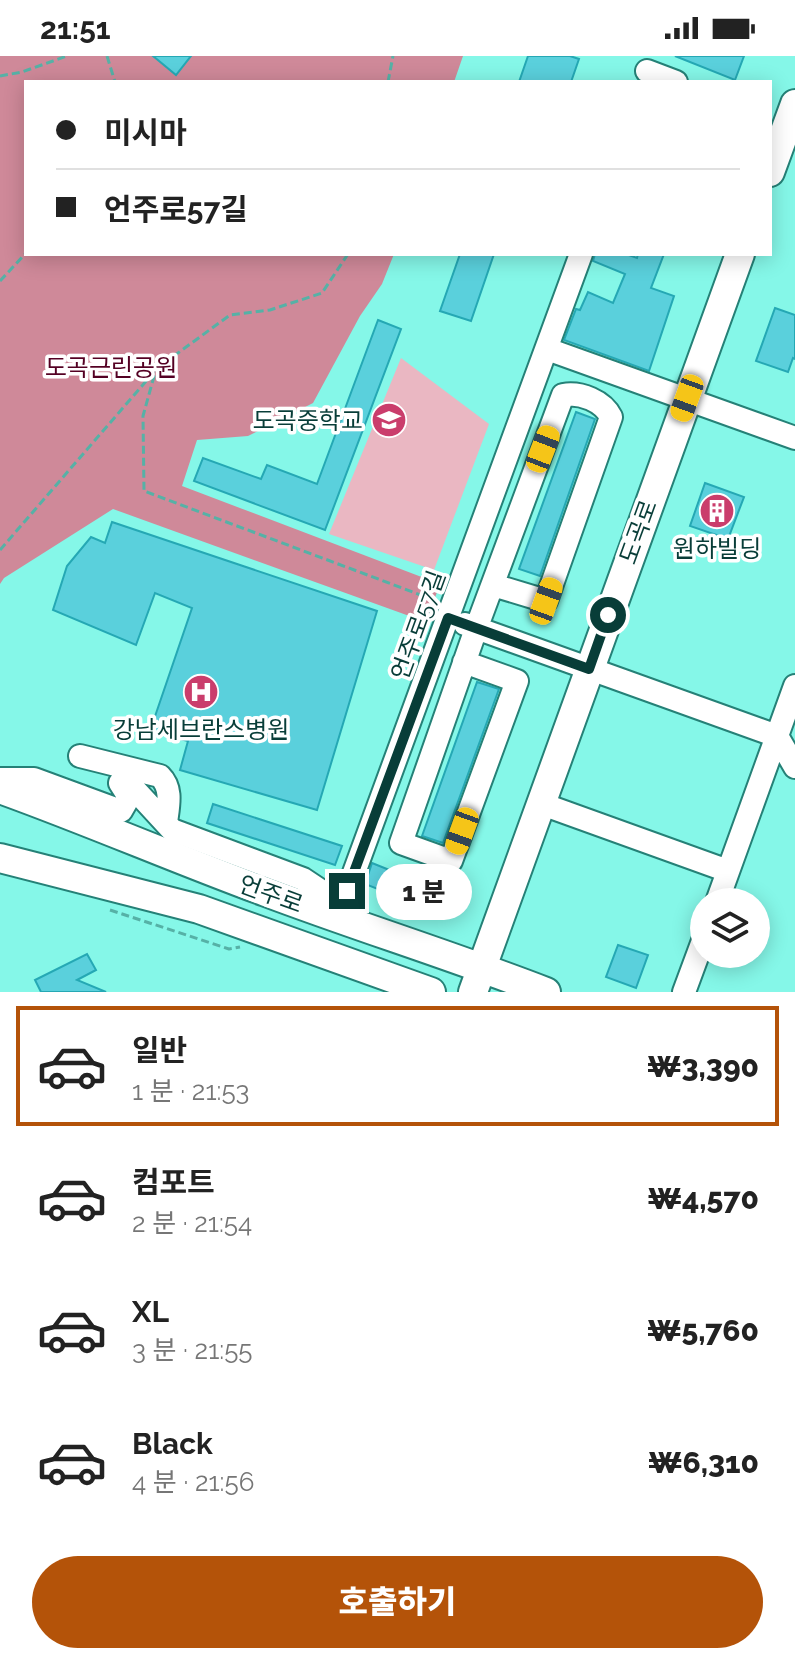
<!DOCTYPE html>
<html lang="ko">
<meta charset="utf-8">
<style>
body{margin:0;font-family:Raleway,"Noto Sans KR",sans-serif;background:#f2f2f2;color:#222;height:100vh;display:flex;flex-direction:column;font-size:30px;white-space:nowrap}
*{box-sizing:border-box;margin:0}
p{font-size:26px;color:#767676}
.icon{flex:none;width:44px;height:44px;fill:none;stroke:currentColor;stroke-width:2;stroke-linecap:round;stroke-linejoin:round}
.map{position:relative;height:936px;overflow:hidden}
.panel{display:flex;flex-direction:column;background:#fff;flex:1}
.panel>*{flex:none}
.hud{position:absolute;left:24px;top:24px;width:748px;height:176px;border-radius:0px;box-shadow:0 4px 20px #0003;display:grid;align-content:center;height:176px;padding:0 32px;background:#fff}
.controls{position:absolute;left:690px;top:832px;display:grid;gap:16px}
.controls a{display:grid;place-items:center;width:80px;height:80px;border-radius:50%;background:#fff;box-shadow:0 4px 20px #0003;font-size:40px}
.end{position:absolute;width:36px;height:36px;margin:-18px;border:10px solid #083d38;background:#fff;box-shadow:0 0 0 4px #fff}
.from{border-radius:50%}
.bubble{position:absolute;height:56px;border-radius:28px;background:#fff;box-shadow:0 4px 20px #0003;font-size:26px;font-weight:800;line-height:56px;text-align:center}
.car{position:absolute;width:24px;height:48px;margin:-24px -12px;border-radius:10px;box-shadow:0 0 6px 2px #0007;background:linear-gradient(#f5c518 24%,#345 0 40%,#f5c518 0 76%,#345 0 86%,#f5c518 0)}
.hud b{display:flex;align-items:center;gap:28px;height:76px;font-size:30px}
.hud b+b{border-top:2px solid #e0e0e0}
.hud i{width:20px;height:20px;background:#222}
ul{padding:14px 0 0;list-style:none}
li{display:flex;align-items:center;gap:24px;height:120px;margin:0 16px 12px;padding:0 16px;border:4px solid transparent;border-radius:0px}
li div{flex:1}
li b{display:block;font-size:30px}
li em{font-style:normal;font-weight:800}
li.selected{border-color:#b45309}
li>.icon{width:72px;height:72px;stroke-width:1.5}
.primary-button{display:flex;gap:16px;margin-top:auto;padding:16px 32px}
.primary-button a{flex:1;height:92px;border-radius:48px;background:#b45309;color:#fff;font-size:32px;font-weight:800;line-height:92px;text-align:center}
.status{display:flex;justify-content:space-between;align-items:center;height:56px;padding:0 40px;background:#fff;direction:ltr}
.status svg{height:22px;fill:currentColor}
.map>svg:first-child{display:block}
.green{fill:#eab7c2}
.forest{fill:#cf8999}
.building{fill:#5ad0dc;stroke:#25a8b4;stroke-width:2}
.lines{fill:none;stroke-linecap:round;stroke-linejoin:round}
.minor-casing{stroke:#258177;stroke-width:26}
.major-casing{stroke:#258177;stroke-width:32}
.path{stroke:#56b1a6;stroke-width:3;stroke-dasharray:8 4;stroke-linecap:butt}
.minor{stroke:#fff;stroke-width:22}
.major{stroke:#fff;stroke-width:28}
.route{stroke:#083d38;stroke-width:10}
.labels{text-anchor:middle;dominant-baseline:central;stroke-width:7;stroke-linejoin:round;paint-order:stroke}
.park-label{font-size:24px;fill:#540023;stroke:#fff}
.poi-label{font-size:24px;fill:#083d38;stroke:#fff}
.street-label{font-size:24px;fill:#083d38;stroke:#fff}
</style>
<div class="status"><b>21:51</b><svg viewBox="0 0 49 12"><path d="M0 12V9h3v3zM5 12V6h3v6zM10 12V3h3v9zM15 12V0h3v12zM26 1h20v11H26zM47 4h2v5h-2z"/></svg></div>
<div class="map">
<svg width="795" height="936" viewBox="0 0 795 936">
<rect width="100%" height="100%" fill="#85f7e8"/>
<path class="green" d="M 401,302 L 489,368 L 434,514 L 329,478 Z"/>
<path class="forest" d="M 0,0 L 463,0 L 454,26 L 26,26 L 26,198 L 394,198 L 382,228 L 360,260 L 313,347 L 248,380 L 197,384 L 182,430 L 440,528 L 426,566 L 113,453 L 4,522 L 0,528 Z"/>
<path class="building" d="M 153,0 L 191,0 L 176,19 Z
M 528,0 L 570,0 L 579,3 L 571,26 L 519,26 Z
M 675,0 L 744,0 L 735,24 Z
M 460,198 L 494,198 L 471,265 L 440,255 Z
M 595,198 L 626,198 L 637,202 L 638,198 L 664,198 L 651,232 L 674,240 L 649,315 L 564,284 L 576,253 L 580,254 L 588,236 L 613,247 L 625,218 L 593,205 Z
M 775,252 L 795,259 L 795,303 L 793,302 L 788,316 L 756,305 Z
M 378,264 L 401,273 L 325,474 L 194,425 L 203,402 L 261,423 L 267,409 L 317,428 Z
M 576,356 L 595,363 L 540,520 L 519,513 Z
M 705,427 L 744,441 L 728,483 L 690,470 Z
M 112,466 L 377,555 L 317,754 L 180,714 L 188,685 L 150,675 L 192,552 L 155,537 L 136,589 L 53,554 L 67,510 L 91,481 L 105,487 Z
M 477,626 L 499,633 L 443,787 L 422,780 Z
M 213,748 L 342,790 L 335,809 L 207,767 Z
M 372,807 L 454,840 L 446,860 L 365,828 Z
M 618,889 L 648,899 L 636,932 L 606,921 Z
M 87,898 L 96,914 L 77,924 L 106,936 L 41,936 L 35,924 Z"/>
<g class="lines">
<defs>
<path id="minor" d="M 647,15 L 676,26
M 547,293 L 795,382
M 465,568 L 777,680 L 795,711
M 464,606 L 517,625 L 451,805 L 401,787 L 476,573 L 563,339 C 581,336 603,345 611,361 L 546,545 L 493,529
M 80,700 L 160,720 C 173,733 168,750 166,767
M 0,723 L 34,723 L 121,755 L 129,741 L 120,727
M 120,727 L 137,736 L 172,774 L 303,823 L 321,835 L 337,863
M 542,748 L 728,815
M 717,846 L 795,630
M 337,863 L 581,198
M 684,936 L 704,882"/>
<path id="major" d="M 770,116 L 795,48
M 0,733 C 89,765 176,803 266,836 C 359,871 453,900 546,936
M 0,802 L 199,853 L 431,936
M 473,936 L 740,198"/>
</defs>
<use href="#minor" class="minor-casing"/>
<use href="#major" class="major-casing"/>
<path class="path" d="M 107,0 L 115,26
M 0,20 L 22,16 L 67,0
M 388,26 L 393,0
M 348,198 L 322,237 L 270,254 L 230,259 L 156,313 L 143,360 L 144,435 L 434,544
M 0,225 L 26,197
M 0,494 L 154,316
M 110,854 L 229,893 L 240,891"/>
<use href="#minor" class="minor"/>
<use href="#major" class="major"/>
</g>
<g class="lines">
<path class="route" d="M 347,835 L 448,562 L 589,613 L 608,559"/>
</g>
<defs>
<symbol id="school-disc" viewBox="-11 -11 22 22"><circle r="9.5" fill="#ca3d6c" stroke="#fff"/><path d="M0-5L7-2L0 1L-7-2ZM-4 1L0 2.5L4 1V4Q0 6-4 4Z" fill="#fff"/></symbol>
<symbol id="building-disc" viewBox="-11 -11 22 22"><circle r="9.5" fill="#ca3d6c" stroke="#fff"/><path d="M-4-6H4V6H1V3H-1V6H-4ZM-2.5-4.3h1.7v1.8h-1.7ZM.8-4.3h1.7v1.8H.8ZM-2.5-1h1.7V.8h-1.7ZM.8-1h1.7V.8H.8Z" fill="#fff"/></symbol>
<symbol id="hospital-disc" viewBox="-11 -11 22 22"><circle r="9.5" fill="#ca3d6c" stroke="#fff"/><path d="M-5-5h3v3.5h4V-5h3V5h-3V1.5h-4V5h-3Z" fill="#fff"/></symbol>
</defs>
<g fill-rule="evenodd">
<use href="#school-disc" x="369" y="344" width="40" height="40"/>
<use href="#building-disc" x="697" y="435" width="40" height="40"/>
<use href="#hospital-disc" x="181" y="616" width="40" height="40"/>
</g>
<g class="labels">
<g class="park-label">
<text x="111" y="311">도곡근린공원</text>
</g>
<g class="poi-label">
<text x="363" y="364" text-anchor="end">도곡중학교</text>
<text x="717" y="492">원하빌딩</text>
<text x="201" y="673">강남세브란스병원</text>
</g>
<g class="street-label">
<text transform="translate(638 476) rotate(-70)">도곡로</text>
<text transform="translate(418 569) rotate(-70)">언주로57길</text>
<text transform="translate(271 838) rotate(20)">언주로</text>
</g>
</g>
</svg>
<div class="controls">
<a><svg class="icon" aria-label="layers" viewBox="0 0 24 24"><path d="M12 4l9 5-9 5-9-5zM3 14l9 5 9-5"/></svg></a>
</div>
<i class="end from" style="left:608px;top:559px"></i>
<i class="end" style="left:347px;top:835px"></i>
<div class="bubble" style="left:376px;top:808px;width:96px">1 분</div>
<i class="car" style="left:687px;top:342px;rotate:200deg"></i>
<i class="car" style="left:543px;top:393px;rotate:21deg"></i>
<i class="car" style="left:546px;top:545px;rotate:20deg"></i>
<i class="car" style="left:462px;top:775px;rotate:200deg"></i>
<div class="hud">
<b><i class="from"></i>미시마</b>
<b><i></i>언주로57길</b>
</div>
</div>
<section class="panel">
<ul>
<li class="selected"><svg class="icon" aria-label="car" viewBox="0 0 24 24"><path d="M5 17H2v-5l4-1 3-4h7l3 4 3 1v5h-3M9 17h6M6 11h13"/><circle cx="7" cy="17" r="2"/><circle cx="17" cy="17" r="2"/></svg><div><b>일반</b><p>1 분 · 21:53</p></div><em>₩3,390</em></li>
<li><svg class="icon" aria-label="car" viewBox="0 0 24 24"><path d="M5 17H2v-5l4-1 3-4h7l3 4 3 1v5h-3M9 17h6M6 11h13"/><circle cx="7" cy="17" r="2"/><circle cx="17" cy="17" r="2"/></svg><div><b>컴포트</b><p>2 분 · 21:54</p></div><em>₩4,570</em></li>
<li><svg class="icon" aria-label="car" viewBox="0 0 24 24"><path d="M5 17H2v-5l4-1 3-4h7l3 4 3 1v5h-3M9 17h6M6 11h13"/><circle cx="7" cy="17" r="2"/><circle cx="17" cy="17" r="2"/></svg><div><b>XL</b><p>3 분 · 21:55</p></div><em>₩5,760</em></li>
<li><svg class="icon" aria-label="car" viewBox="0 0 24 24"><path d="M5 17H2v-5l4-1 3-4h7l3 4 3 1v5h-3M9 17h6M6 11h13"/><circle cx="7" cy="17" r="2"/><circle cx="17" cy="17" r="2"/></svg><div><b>Black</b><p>4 분 · 21:56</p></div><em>₩6,310</em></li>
</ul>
<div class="primary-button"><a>호출하기</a></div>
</section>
